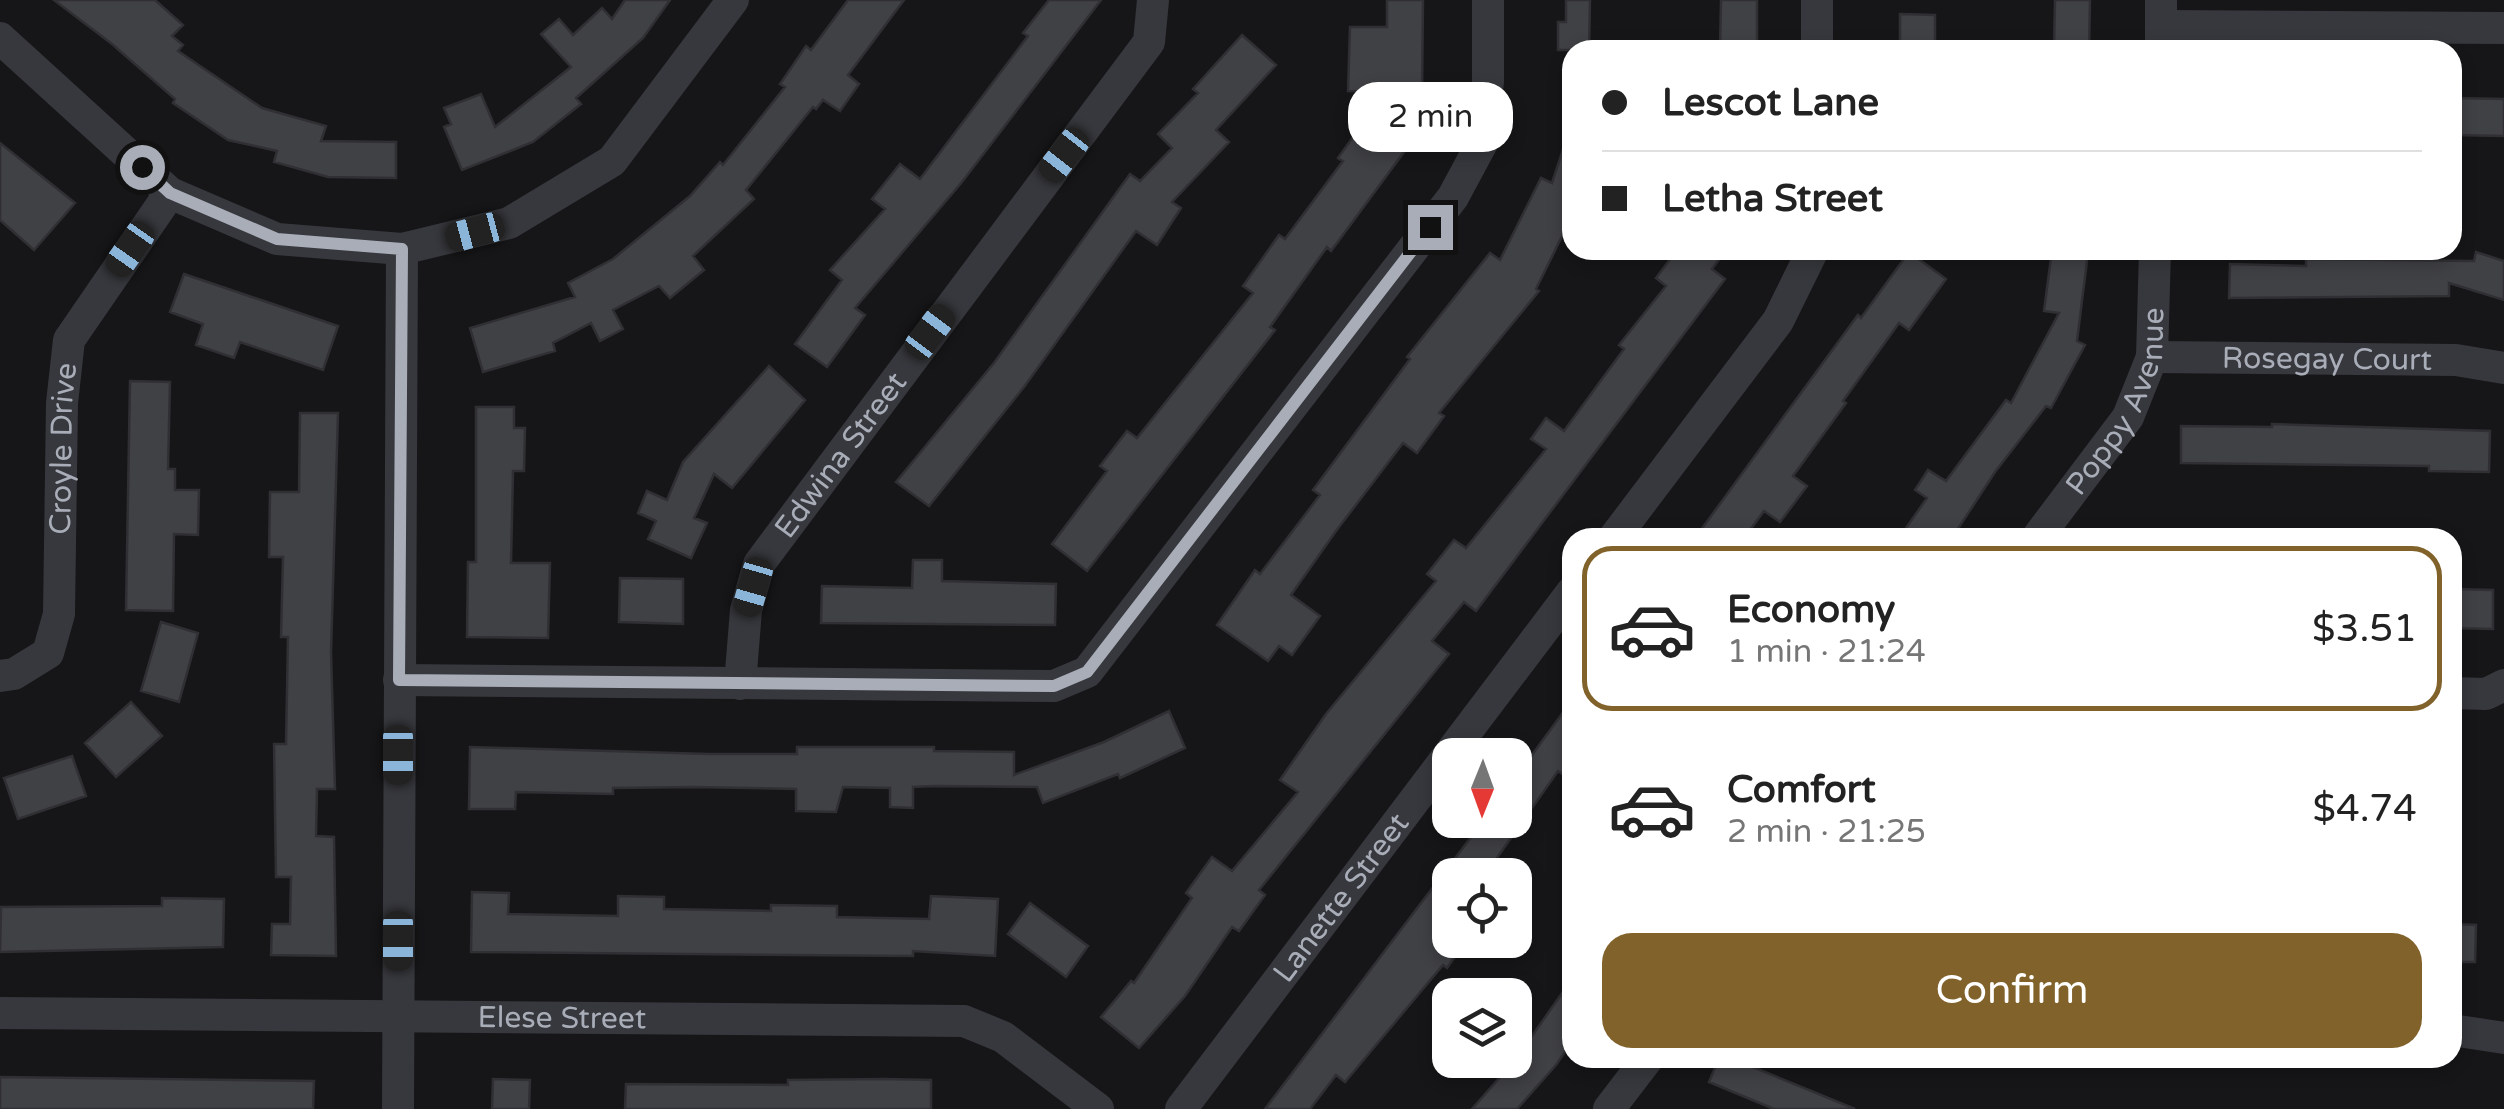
<!DOCTYPE html>
<meta charset="utf-8">
<style>
body{margin:0;font-family:"Varela Round",sans-serif;background:#f2f2f2;color:#222;height:100vh;display:flex;flex-direction:column;font-size:38px;white-space:nowrap}
*{box-sizing:border-box;margin:0}
p{font-size:32px;color:#767676}
.icon{flex:none;width:55px;height:55px;fill:none;stroke:currentColor;stroke-width:2;stroke-linecap:round;stroke-linejoin:round}
.map{position:relative;flex:1;overflow:hidden}
.details{position:absolute;left:1562px;top:528px;width:900px;height:540px;display:flex;flex-direction:column;background:#fff;border-radius:30px;box-shadow:0 5px 15px #0003}
.details>*{flex:none}
.top-card{position:absolute;left:1562px;top:40px;width:900px;height:220px;border-radius:30px;box-shadow:0 5px 15px #0003;display:grid;align-content:center;height:220px;padding:0 40px;background:#fff}
.needle{width:65px;rotate:181deg}
.controls{position:absolute;left:1432px;top:738px;display:grid;gap:20px}
.controls a{display:grid;place-items:center;width:100px;height:100px;border-radius:20px;background:#fff;box-shadow:0 5px 15px #0003;font-size:50px}
.end{position:absolute;width:45px;height:45px;margin:-22px;border:12px solid #a8adb8;background:#111;box-shadow:0 0 0 5px #111}
.from{border-radius:50%}
.bubble{position:absolute;height:70px;border-radius:30px;background:#fff;box-shadow:0 5px 15px #0003;font-size:32px;font-weight:600;line-height:70px;text-align:center}
.car{position:absolute;width:30px;height:60px;margin:-30px -15px;border-radius:12px;box-shadow:0 0 8px 2px #0007;background:linear-gradient(#222 24%,#8ab4d8 0 40%,#222 0 76%,#8ab4d8 0 86%,#222 0)}
.top-card b{display:flex;align-items:center;gap:35px;height:95px;font-size:38px}
.top-card b+b{border-top:2px solid #e0e0e0}
.top-card i{width:25px;height:25px;background:#222}
ul{padding:18px 0 0;list-style:none}
li{display:flex;align-items:center;gap:30px;height:165px;margin:0 20px 15px;padding:0 20px;border:5px solid transparent;border-radius:30px}
li div{flex:1}
li b{display:block;font-size:38px}
li em{font-style:normal;font-weight:600}
li.on{border-color:#80622a}
li>.icon{width:90px;height:90px;stroke-width:1.5}
.button{display:flex;gap:20px;margin-top:auto;padding:20px 40px}
.button a{flex:1;height:115px;border-radius:30px;background:#80622a;color:#fff;font-size:40px;font-weight:600;line-height:115px;text-align:center}
.map>svg:first-child{display:block}
.building{fill:#404145;stroke:#303034;stroke-width:2.5}
.lines{fill:none;stroke-linecap:round;stroke-linejoin:round}
.minor{stroke:#37383d;stroke-width:32}
.route{stroke:#a8adb8;stroke-width:12}
.labels{text-anchor:middle;dominant-baseline:central;stroke-width:8;stroke-linejoin:round;paint-order:stroke}
.street-label{font-size:30px;fill:#a8adb8;stroke:#111113}
</style>
<div class="map">
<svg width="2504" height="1109" viewBox="0 0 2504 1109">
<rect width="100%" height="100%" fill="#161618"/>
<path class="building" d="M 54,0 L 155,0 L 183,25 L 172,36 L 183,45 L 178,51 L 262,108 L 326,126 L 321,141 L 396,142 L 396,178 L 328,177 L 274,162 L 277,151 L 228,140 L 173,103 L 175,99 L 112,44 Z
M 625,0 L 670,0 L 643,38 L 576,98 L 581,104 L 533,142 L 462,170 L 444,127 L 451,124 L 444,108 L 481,94 L 495,127 L 571,67 L 541,34 L 559,19 L 573,35 L 602,8 L 612,19 Z
M 848,0 L 904,0 L 848,75 L 859,84 L 840,111 L 823,100 L 816,109 L 813,107 L 746,190 L 754,199 L 693,256 L 704,270 L 670,298 L 659,286 L 613,310 L 623,329 L 600,341 L 591,323 L 553,343 L 555,351 L 483,372 L 470,328 L 575,297 L 568,283 L 613,259 L 690,196 L 720,162 L 723,165 L 785,87 L 780,84 L 806,46 L 811,50 Z
M 1049,0 L 1101,0 L 962,182 L 855,308 L 865,315 L 827,367 L 795,344 L 842,280 L 830,270 L 885,209 L 872,199 L 900,164 L 920,179 L 1028,36 L 1023,33 Z
M 1387,0 L 1423,0 L 1422,93 L 1348,91 L 1350,27 L 1387,27 Z
M 1566,0 L 1590,0 L 1589,50 L 1558,50 L 1558,22 L 1566,22 Z
M 1721,0 L 1757,0 L 1757,50 L 1720,50 Z
M 2055,0 L 2090,0 L 2089,50 L 2054,50 Z
M 1900,14 L 1935,15 L 1935,50 L 1900,50 Z
M 1242,35 L 1276,65 L 1216,130 L 1229,142 L 1172,202 L 1181,208 L 1157,245 L 1136,231 L 1024,387 L 929,506 L 896,482 L 994,363 L 1130,174 L 1140,181 L 1172,148 L 1158,134 L 1198,93 L 1193,89 Z
M 2452,98 L 2504,99 L 2504,136 L 2452,135 Z
M 1380,99 L 1421,129 L 1331,251 L 1327,247 L 1270,327 L 1275,330 L 1087,571 L 1052,544 L 1107,471 L 1100,466 L 1127,431 L 1137,438 L 1253,293 L 1243,286 L 1279,235 L 1285,239 L 1343,161 L 1338,158 Z
M 1568,134 L 1572,135 L 1572,216 L 1536,289 L 1539,291 L 1439,413 L 1444,416 L 1417,453 L 1403,443 L 1336,531 L 1291,595 L 1320,616 L 1292,655 L 1279,646 L 1268,661 L 1217,625 L 1255,570 L 1260,574 L 1320,495 L 1313,490 L 1410,359 L 1407,357 L 1490,253 L 1500,260 L 1541,178 L 1552,183 Z
M 0,143 L 75,203 L 34,250 L 0,220 Z
M 1677,250 L 1726,250 L 1712,269 L 1725,279 L 1476,611 L 1464,602 L 1432,641 L 1449,654 L 1259,890 L 1265,895 L 1239,931 L 1232,927 L 1185,996 L 1139,1048 L 1101,1017 L 1131,981 L 1134,983 L 1192,898 L 1186,893 L 1212,857 L 1232,871 L 1298,792 L 1280,780 L 1326,714 L 1436,581 L 1427,574 L 1454,540 L 1466,548 L 1546,449 L 1531,439 L 1546,418 L 1564,431 L 1624,349 L 1619,345 L 1666,286 L 1656,278 Z
M 2052,250 L 2088,253 L 2077,341 L 2085,345 L 2051,408 L 2046,406 L 1995,472 L 1952,538 L 1899,538 L 1927,498 L 1915,490 L 1928,470 L 1946,481 L 2006,400 L 2011,403 L 2059,313 L 2044,311 Z
M 1909,252 L 1946,279 L 1909,330 L 1899,323 L 1843,401 L 1846,403 L 1793,476 L 1807,486 L 1780,522 L 1764,511 L 1744,538 L 1695,538 L 1858,315 L 1861,318 Z
M 2476,252 L 2504,261 L 2504,300 L 2449,283 L 2449,296 L 2229,298 L 2230,264 L 2306,266 L 2306,259 L 2474,261 Z
M 184,274 L 338,326 L 323,370 L 240,342 L 234,358 L 196,345 L 203,324 L 170,312 Z
M 769,366 L 805,400 L 732,488 L 714,474 L 694,518 L 707,523 L 691,558 L 648,539 L 656,521 L 638,513 L 647,491 L 667,500 L 683,462 Z
M 130,381 L 170,382 L 168,469 L 175,469 L 175,490 L 199,490 L 198,535 L 174,534 L 173,611 L 126,610 Z
M 476,407 L 514,407 L 514,428 L 525,428 L 524,471 L 513,471 L 511,563 L 550,563 L 548,638 L 467,637 L 468,562 L 476,562 Z
M 300,413 L 338,413 L 331,653 L 335,789 L 317,789 L 316,836 L 334,837 L 336,956 L 271,955 L 272,924 L 290,924 L 291,877 L 276,877 L 274,744 L 286,744 L 288,637 L 281,637 L 283,557 L 269,557 L 270,492 L 299,492 Z
M 2272,424 L 2490,431 L 2489,472 L 2429,471 L 2429,466 L 2181,463 L 2181,426 L 2272,427 Z
M 913,560 L 942,560 L 942,581 L 1056,584 L 1055,625 L 821,623 L 822,586 L 912,588 Z
M 620,578 L 683,579 L 683,624 L 619,622 Z
M 2452,589 L 2493,590 L 2493,629 L 2452,628 Z
M 161,622 L 198,633 L 179,702 L 141,691 Z
M 1572,700 L 1572,781 L 1558,771 L 1485,875 L 1450,875 L 1450,940 L 1467,940 L 1447,968 L 1443,965 L 1345,1082 L 1336,1075 L 1310,1109 L 1265,1109 L 1484,820 L 1515,820 L 1515,760 L 1524,766 Z
M 131,702 L 162,736 L 116,777 L 85,743 Z
M 1169,711 L 1185,748 L 1120,778 L 1118,774 L 1043,803 L 1037,787 L 933,786 L 913,787 L 913,808 L 890,807 L 890,788 L 843,787 L 836,812 L 796,811 L 796,789 L 694,787 L 613,788 L 613,794 L 516,792 L 515,809 L 469,809 L 470,747 L 709,754 L 797,754 L 797,747 L 934,747 L 934,751 L 1014,752 L 1014,775 L 1104,742 Z
M 72,756 L 86,796 L 18,819 L 4,778 Z
M 472,892 L 509,893 L 508,914 L 618,916 L 618,896 L 664,897 L 664,909 L 771,911 L 771,905 L 837,906 L 837,917 L 929,919 L 931,896 L 998,899 L 995,956 L 913,951 L 913,956 L 471,952 Z
M 162,898 L 224,899 L 223,947 L 0,952 L 1,907 L 162,906 Z
M 1030,903 L 1088,946 L 1066,977 L 1008,934 Z
M 2452,924 L 2476,925 L 2475,962 L 2452,962 Z
M 1572,979 L 1572,1042 L 1556,1065 L 1517,1109 L 1472,1109 L 1515,1060 Z
M 1719,1058 L 1731,1058 L 1855,1109 L 1774,1109 L 1709,1082 Z
M 0,1077 L 314,1081 L 313,1109 L 0,1109 Z
M 493,1079 L 530,1080 L 529,1109 L 492,1109 Z
M 885,1079 L 931,1080 L 931,1109 L 625,1109 L 626,1084 L 788,1085 L 788,1080 Z"/>
<g class="lines">
<g class="minor">
<path d="M 2161,26 L 2504,28"/>
<path d="M 0,38 L 170,193 L 277,239 L 402,249 L 509,223 L 612,161 L 733,0"/>
<path d="M 1817,50 L 1817,0"/>
<path d="M 2161,50 L 2161,0"/>
<path id="s1" d="M 2152,357 L 2456,360 L 2504,368"/>
<path d="M 1614,538 L 1778,321 L 1813,250"/>
<path id="s2" d="M 2037,538 L 2128,417 L 2152,357 L 2155,250"/>
<path id="s3" d="M 0,676 L 14,674 L 48,653 L 59,614 L 62,403 L 69,340 L 170,193"/>
<path d="M 399,680 L 1054,686 L 1087,672 L 1453,197 L 1482,143 L 1488,81 L 1488,0"/>
<path id="s4" d="M 740,684 L 746,610 L 759,564 L 1149,42 L 1153,0"/>
<path d="M 2452,693 L 2486,694 L 2504,685"/>
<path id="s5" d="M 0,1013 L 964,1021 L 1003,1037 L 1098,1109"/>
<path d="M 2452,1030 L 2504,1038"/>
<path d="M 398,1109 L 402,249"/>
<path id="s6" d="M 1181,1109 L 1572,592"/>
<path d="M 1609,1109 L 1648,1058"/>
</g>
</g>
<g class="lines">
<path class="route" d="M 142,167 L 170,193 L 277,239 L 402,249 L 399,680 L 1054,686 L 1087,672 L 1430,227"/>
</g>
<g class="labels">
<g class="street-label">
<text stroke="none"><textPath href="#s1" startOffset="175">Rosegay Court</textPath></text>
<text stroke="none"><textPath href="#s2" startOffset="162">Poppy Avenue</textPath></text>
<text stroke="none"><textPath href="#s3" startOffset="260">Croyle Drive</textPath></text>
<text stroke="none"><textPath href="#s4" startOffset="258">Edwina Street</textPath></text>
<text stroke="none"><textPath href="#s6" startOffset="265">Lanette Street</textPath></text>
<text stroke="none"><textPath href="#s5" startOffset="562">Elese Street</textPath></text>
</g>
</g>
</svg>
<div class="controls">
<a><svg class="needle" viewBox="-14 -14 28 28"><path d="M0-13l5 13h-10z" fill="#e53935"/><path d="M0 13l5-13h-10z" fill="#767676"/></svg></a>
<a><svg class="icon" aria-label="locate" viewBox="0 0 24 24"><circle cx="12" cy="12" r="6"/><path d="M12 2v4M12 18v4M2 12h4M18 12h4"/></svg></a>
<a><svg class="icon" aria-label="layers" viewBox="0 0 24 24"><path d="M12 4l9 5-9 5-9-5zM3 14l9 5 9-5"/></svg></a>
</div>
<i class="end from" style="left:142px;top:167px"></i>
<i class="end" style="left:1430px;top:227px"></i>
<div class="bubble" style="left:1348px;top:82px;width:165px">2 min</div>
<i class="car" style="left:1064px;top:155px;rotate:218deg"></i>
<i class="car" style="left:475px;top:232px;rotate:255deg"></i>
<i class="car" style="left:130px;top:249px;rotate:215deg"></i>
<i class="car" style="left:930px;top:332px;rotate:37deg"></i>
<i class="car" style="left:753px;top:587px;rotate:196deg"></i>
<i class="car" style="left:398px;top:755px;rotate:180deg"></i>
<i class="car" style="left:398px;top:941px;rotate:180deg"></i>
<div class="top-card">
<b><i class="from"></i>Lescot Lane</b>
<b><i></i>Letha Street</b>
</div>
<section class="details">
<ul>
<li class="on"><svg class="icon" aria-label="car" viewBox="0 0 24 24"><path d="M5 17H2v-5l4-1 3-4h7l3 4 3 1v5h-3M9 17h6M6 11h13"/><circle cx="7" cy="17" r="2"/><circle cx="17" cy="17" r="2"/></svg><div><b>Economy</b><p>1 min · 21:24</p></div><em>$3.51</em></li>
<li><svg class="icon" aria-label="car" viewBox="0 0 24 24"><path d="M5 17H2v-5l4-1 3-4h7l3 4 3 1v5h-3M9 17h6M6 11h13"/><circle cx="7" cy="17" r="2"/><circle cx="17" cy="17" r="2"/></svg><div><b>Comfort</b><p>2 min · 21:25</p></div><em>$4.74</em></li>
</ul>
<div class="button"><a>Confirm</a></div>
</section>
</div>
